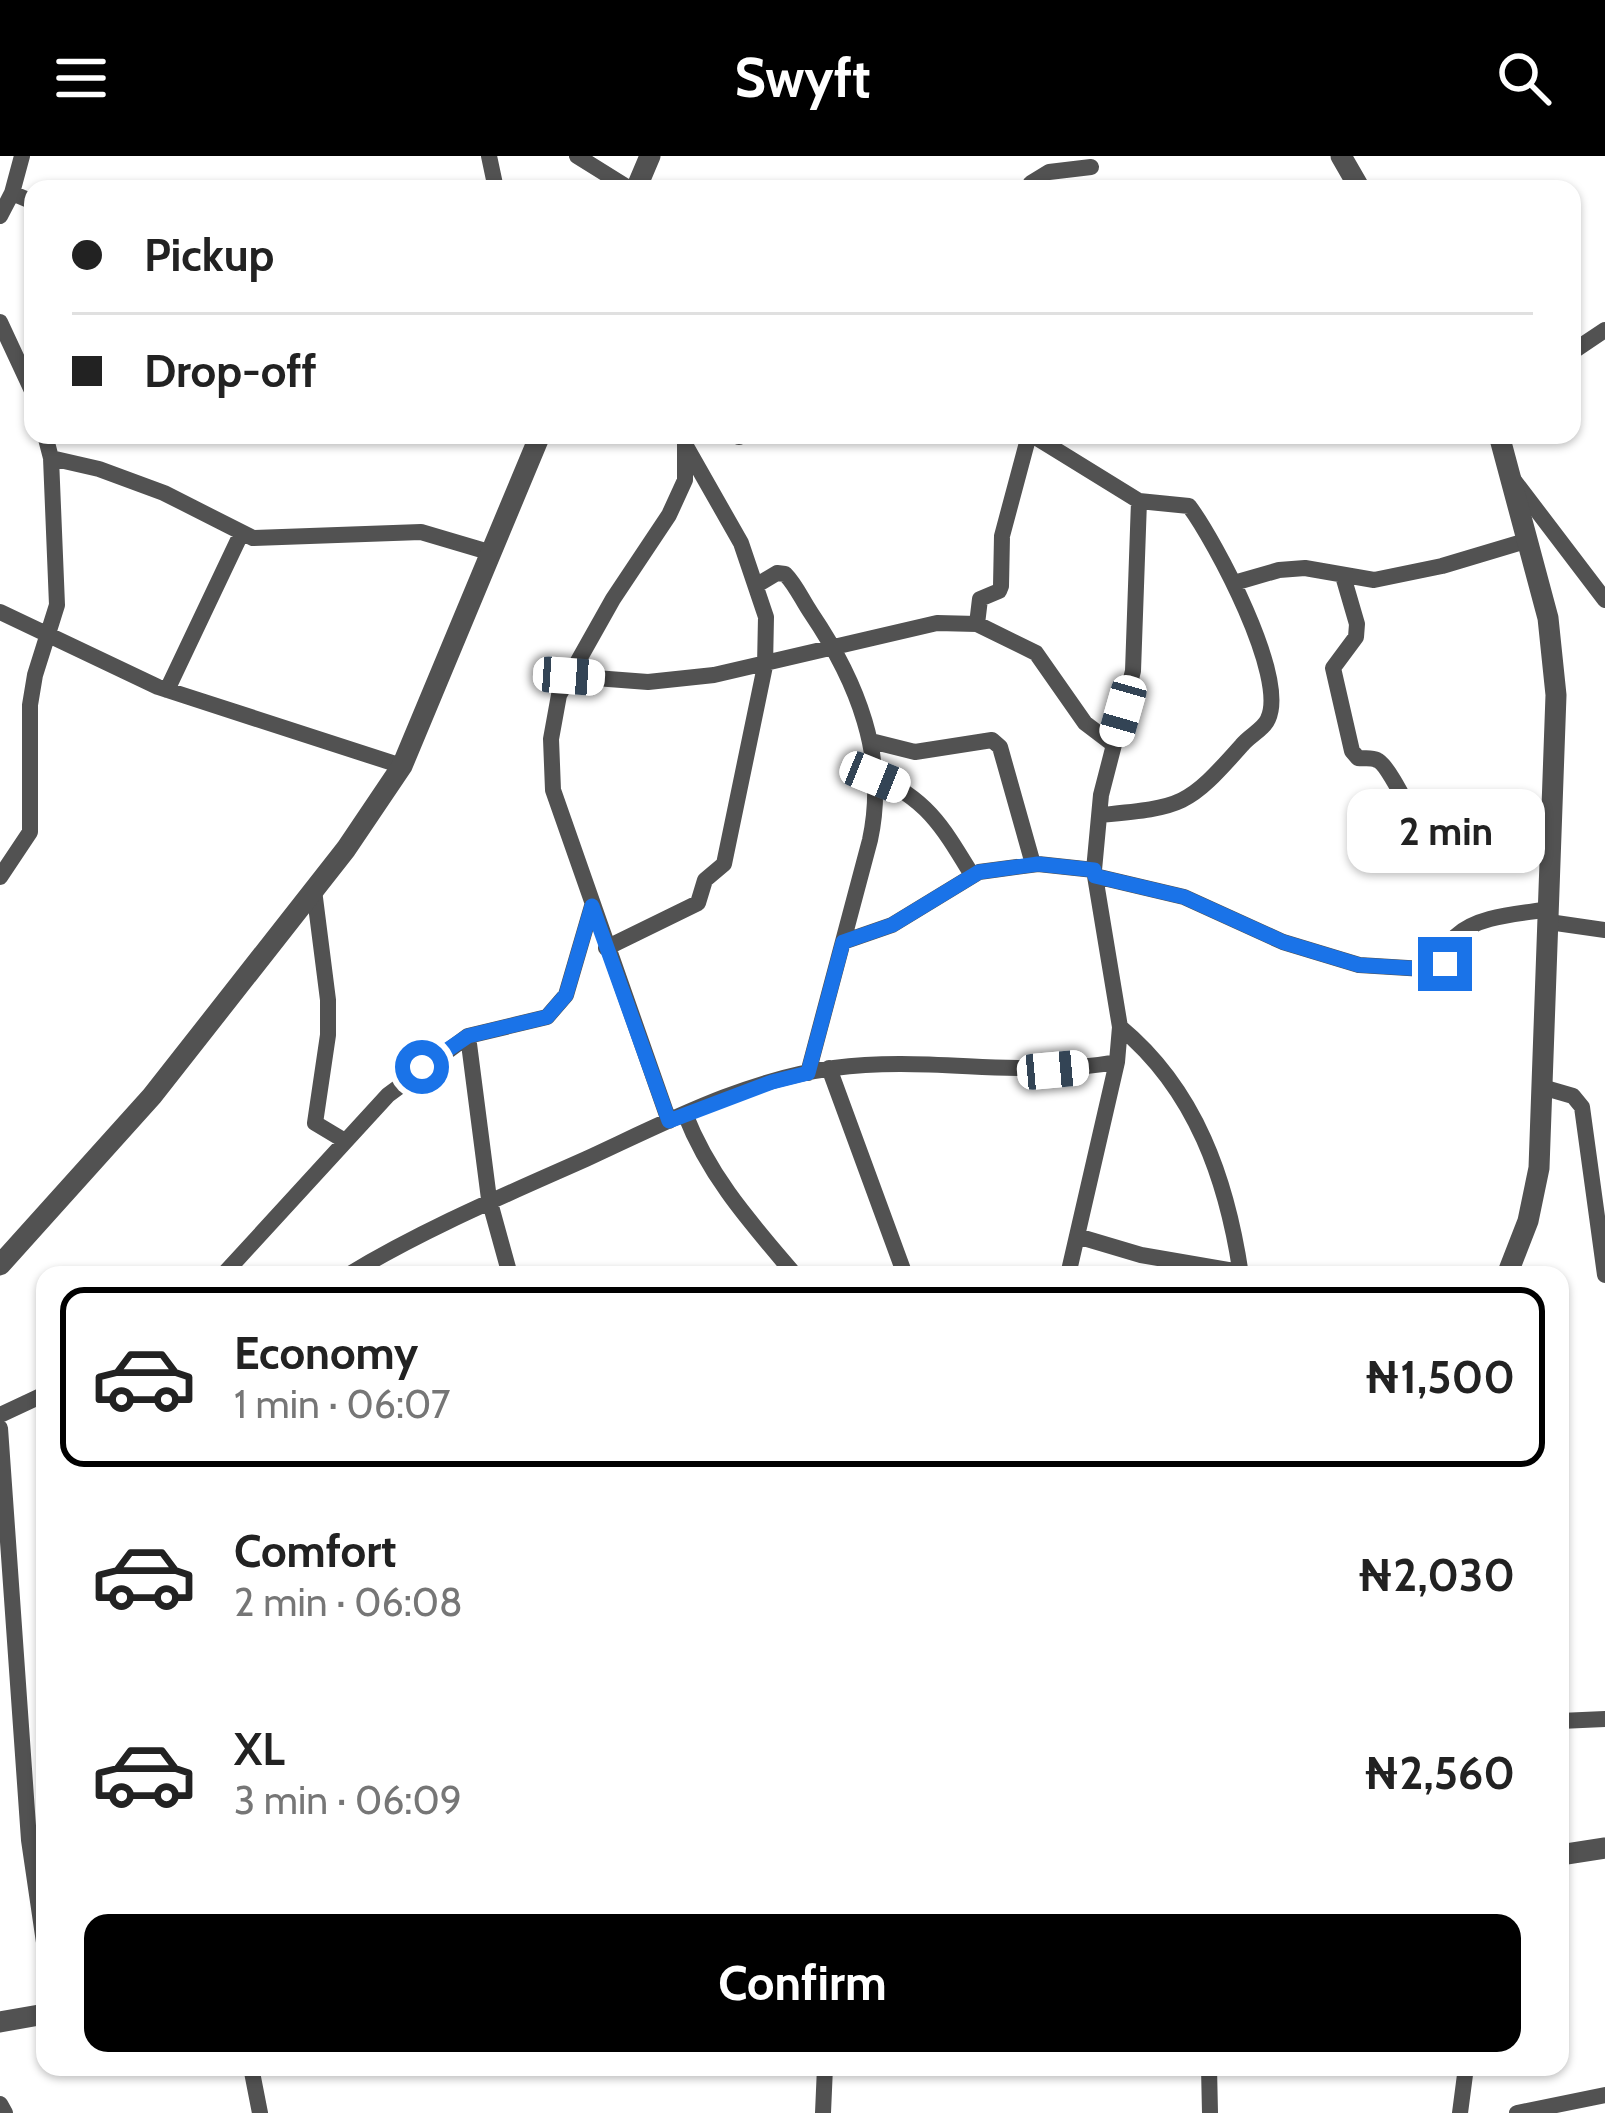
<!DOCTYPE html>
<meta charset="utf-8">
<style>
body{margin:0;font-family:Cabin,sans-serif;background:#f2f2f2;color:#222;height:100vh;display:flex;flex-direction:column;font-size:45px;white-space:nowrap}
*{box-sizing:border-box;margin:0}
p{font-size:39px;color:#767676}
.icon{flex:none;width:66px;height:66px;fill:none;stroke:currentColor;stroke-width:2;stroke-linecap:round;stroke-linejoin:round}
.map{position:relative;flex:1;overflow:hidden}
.drawer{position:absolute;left:36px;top:1110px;width:1533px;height:810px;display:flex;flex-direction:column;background:#fff;border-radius:24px;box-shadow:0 3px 9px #0004}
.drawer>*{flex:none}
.hud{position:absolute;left:24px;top:24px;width:1557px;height:264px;border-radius:24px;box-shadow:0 3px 9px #0004;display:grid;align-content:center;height:264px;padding:0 48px;background:#fff}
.end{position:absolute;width:54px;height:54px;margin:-27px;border:15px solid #1a73e8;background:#fff;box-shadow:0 0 0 6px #fff}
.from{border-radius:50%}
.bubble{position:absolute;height:84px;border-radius:24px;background:#fff;box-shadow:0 3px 9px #0004;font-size:39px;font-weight:800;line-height:84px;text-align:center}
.car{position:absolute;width:36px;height:72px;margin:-36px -18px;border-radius:15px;box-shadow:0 0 9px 3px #0007;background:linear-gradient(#fff 24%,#345 0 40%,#fff 0 76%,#345 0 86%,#fff 0)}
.hud b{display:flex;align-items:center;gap:42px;height:114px;font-size:45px}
.hud b+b{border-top:3px solid #e0e0e0}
.hud i{width:30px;height:30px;background:#222}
ul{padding:21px 0 0;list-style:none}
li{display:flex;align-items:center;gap:36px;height:180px;margin:0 24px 18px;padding:0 24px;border:6px solid transparent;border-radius:24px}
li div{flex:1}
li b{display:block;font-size:45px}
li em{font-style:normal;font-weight:800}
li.on{border-color:#000}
li>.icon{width:108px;height:108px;stroke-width:1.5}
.primary-button{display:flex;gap:24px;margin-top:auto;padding:24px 48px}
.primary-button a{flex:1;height:138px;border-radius:24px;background:#000;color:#fff;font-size:48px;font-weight:800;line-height:138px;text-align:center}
header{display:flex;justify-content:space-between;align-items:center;height:156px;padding:0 48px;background:#000;color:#fff;font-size:54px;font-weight:800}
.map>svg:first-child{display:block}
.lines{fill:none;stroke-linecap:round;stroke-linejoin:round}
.minor{stroke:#525252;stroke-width:16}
.tertiary{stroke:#525252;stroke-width:21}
.route{stroke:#1a73e8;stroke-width:15}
</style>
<header><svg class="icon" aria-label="menu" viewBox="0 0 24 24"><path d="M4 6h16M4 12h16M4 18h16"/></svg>Swyft<svg class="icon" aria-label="search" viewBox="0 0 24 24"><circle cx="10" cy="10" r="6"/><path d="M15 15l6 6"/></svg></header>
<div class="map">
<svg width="1605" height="1957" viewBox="0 0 1605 1957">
<rect width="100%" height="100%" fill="#fff"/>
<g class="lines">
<path class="minor" d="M 489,0 L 496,33
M 577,0 L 630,33
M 1030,33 L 1031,27 L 1049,16 L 1091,11
M 12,37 L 33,46
M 0,60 L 12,37 L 22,0
M 0,166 L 33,237
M 1572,196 L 1605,174
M 1032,279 L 1139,345 L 1189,350 C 1215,385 1288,521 1268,563 C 1264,573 1249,580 1242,589 C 1187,651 1183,651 1100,659
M 739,281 L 741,279
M 51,302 L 99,313 L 164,337 L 253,382 L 421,376 L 492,397
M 1513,323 L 1605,444
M 1343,420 L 1357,468 L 1356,481 L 1333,512 L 1352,595 L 1358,602 C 1364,603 1371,601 1377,604 C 1391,609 1423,685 1437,702
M 1234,427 L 1279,414 L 1305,412 L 1374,424 L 1442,410 L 1529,384
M 757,429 L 777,417 L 785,418 C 796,429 802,444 811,457 C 857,525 888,601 870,684 L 808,917
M 0,456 L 158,531 L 402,610
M 977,468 L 980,443 L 999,435 L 1001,430 L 1002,380 L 1029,279
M 569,520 L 648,526 L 714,519 L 937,467 L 977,468 L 1036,497 L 1085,567 L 1114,589
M 167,534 L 241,378
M 871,585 L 915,596 L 992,584 L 1000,591 L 1033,708
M 875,621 C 927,642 944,673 972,719
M 1095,720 L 1184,741 L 1283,786 L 1359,809 L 1440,814 C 1447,804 1447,789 1456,780 C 1478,759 1521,758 1549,753
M 0,721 L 30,676 L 30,549 L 35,519 L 57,449 L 51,302 L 45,279
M 314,734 L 328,844 L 328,879 L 315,967 L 345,985
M 1549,766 L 1605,774
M 843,786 L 892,769 L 979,716 L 1038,708 L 1094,714
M 606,792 L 698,747 L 705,724 L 724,708 L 765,510 L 766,461 L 741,387 L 687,292
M 1120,871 C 1196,934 1227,1024 1241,1119
M 468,880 L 489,1043 L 510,1119
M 829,912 L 905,1119
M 1542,931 L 1573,940 L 1582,951 L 1605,1119
M 685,958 C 710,1022 751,1067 795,1119
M 669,965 L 553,634 L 551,583 L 559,539 L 613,443 L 669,359 L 685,324 L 685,279
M 1077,1080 L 1141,1099 L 1257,1119
M 223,1119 L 388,939 L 468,880 L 547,861 L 566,839 L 592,750
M 348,1119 C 424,1073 505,1039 586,1003 C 664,967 747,923 834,912 C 928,899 1023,923 1117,906
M 1068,1119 L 1117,906 L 1120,871 L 1094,714 L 1101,639 L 1133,515 L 1139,345
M 0,1259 L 45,1238
M 0,1272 L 29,1684 L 45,1793
M 1560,1565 L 1605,1563
M 251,1911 L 260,1957
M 1209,1911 L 1210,1957
M 0,1948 L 5,1957
M 823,1957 L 825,1911
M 1460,1957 L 1466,1911
M 1517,1957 L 1605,1939"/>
<path class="tertiary" d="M 1341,0 L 1360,33
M 636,33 L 650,0
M 1499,279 L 1548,462 L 1556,539 L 1539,1012 L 1528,1065 L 1507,1119
M 0,1109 L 152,940 L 346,693 L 402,610 L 540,279
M 1560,1699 L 1605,1692
M 0,1866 L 45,1858"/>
</g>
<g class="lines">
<path class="route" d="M 422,911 L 468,880 L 547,861 L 566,839 L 592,750 L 669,965 L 772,926 L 808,917 L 843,786 L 892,769 L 979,716 L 1038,708 L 1094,714 L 1095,720 L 1184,741 L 1283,786 L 1359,809 L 1441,814 L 1445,808"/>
</g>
</svg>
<i class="end from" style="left:422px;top:911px"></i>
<i class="end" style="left:1445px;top:808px"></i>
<div class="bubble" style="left:1347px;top:633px;width:198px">2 min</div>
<i class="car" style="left:569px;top:520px;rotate:94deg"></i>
<i class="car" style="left:1123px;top:555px;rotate:196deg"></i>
<i class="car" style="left:875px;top:621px;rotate:112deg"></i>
<i class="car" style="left:1053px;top:914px;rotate:85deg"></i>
<div class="hud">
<b><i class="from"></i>Pickup</b>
<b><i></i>Drop-off</b>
</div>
<section class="drawer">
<ul>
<li class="on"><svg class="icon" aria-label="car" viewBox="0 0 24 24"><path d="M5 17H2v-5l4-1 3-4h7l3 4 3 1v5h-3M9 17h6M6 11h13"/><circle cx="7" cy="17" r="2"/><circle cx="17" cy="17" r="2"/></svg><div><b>Economy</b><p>1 min · 06:07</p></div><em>₦1,500</em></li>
<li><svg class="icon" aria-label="car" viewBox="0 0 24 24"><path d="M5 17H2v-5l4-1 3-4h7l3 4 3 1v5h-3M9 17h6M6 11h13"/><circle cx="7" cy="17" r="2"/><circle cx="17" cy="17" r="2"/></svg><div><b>Comfort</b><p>2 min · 06:08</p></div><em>₦2,030</em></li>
<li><svg class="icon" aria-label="car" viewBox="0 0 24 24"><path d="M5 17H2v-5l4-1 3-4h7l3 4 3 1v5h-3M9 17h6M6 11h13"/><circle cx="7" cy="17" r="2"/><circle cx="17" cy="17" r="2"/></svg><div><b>XL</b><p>3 min · 06:09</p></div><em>₦2,560</em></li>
</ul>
<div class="primary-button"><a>Confirm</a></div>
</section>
</div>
